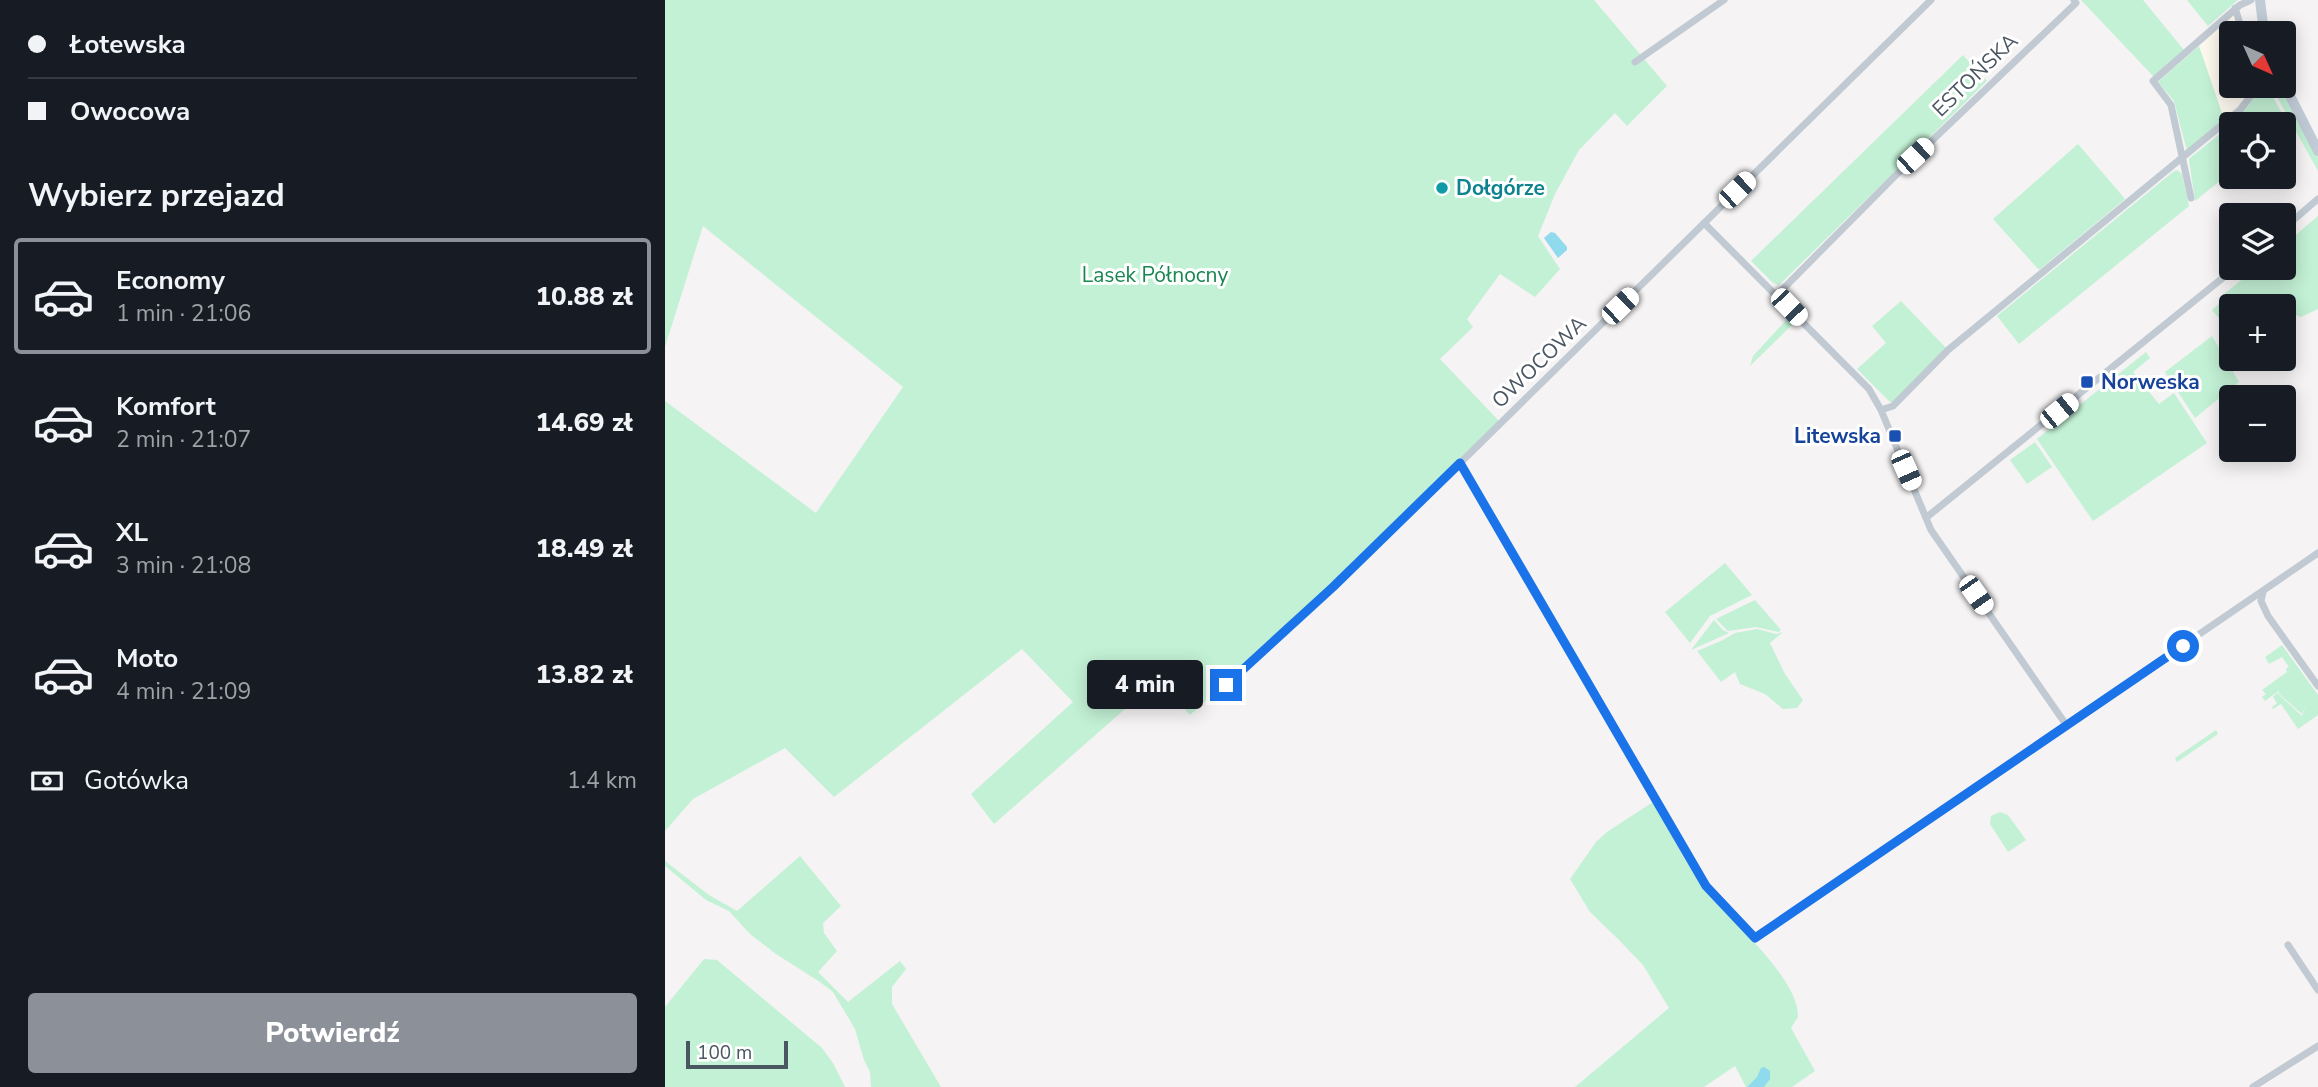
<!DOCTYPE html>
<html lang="pl">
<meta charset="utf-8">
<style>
body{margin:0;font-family:"Nunito Sans",sans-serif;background:#20242c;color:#f1f3f6;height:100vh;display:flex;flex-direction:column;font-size:26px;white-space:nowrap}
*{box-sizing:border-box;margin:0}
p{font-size:23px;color:#9ea1a6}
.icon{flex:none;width:38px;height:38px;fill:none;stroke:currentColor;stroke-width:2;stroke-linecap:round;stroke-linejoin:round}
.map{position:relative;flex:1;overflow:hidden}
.details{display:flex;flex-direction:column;background:#171b24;width:665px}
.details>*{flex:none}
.top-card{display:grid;align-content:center;height:154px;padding:0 28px;background:#171b24}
.needle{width:46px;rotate:135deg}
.buttons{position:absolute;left:1554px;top:21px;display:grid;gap:14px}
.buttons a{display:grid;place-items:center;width:77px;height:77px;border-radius:7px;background:#171b24;box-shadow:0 4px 18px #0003;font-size:35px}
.scale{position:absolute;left:21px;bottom:18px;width:102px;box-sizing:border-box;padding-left:7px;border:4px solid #4a5661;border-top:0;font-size:19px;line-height:24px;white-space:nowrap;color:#4a5661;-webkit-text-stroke:5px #fff;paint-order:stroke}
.end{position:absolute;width:32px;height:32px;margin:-16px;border:9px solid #1a73e8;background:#fff;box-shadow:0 0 0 4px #fff}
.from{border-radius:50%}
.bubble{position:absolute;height:49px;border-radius:7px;background:#171b24;box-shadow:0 4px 18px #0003;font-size:23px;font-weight:800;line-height:49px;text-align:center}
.car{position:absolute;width:21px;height:42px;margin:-21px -10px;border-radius:9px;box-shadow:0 0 5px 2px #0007;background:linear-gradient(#fff 24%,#345 0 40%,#fff 0 76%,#345 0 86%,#fff 0)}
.top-card b{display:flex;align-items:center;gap:24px;height:66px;font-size:26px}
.top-card b+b{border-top:2px solid #363941}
.top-card i{width:18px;height:18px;background:#f1f3f6}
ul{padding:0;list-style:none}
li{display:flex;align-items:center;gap:21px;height:116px;margin:0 14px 10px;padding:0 14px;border:4px solid transparent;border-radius:7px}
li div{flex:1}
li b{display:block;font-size:26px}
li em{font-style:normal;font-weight:800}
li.current{border-color:#8c9099}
li>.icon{width:63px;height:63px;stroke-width:1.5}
h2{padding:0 28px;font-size:32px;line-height:84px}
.pay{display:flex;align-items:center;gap:18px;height:77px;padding:0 28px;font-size:26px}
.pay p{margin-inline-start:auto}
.action{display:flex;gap:14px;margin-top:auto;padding:14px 28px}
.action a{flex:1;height:80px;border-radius:7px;background:#8c9099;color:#fff;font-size:28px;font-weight:800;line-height:80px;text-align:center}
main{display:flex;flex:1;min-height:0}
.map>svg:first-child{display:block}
.commercial{fill:#fdf9ef}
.green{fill:#c3f1d5}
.water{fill:#90daee}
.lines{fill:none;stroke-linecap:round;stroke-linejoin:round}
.street{stroke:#c1cad2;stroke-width:7}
.secondary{stroke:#c1cbd6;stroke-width:10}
.route{stroke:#1a73e8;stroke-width:9}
.culture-dot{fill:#0f9aa8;stroke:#fff;stroke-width:2.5}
.transit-dot{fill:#1a4fb4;stroke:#fff;stroke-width:2.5}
.labels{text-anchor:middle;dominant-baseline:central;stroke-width:6;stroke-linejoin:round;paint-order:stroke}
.street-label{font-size:21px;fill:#4a5661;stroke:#fff}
.culture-label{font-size:21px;font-weight:bold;fill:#0d838f;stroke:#fff;text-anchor:start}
.park-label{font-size:21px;fill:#17864f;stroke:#fff}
.transit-label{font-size:21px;font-weight:bold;fill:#164399;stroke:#fff;text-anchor:start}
</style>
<main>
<section class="details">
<div class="top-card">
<b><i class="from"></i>Łotewska</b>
<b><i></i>Owocowa</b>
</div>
<h2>Wybierz przejazd</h2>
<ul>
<li class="current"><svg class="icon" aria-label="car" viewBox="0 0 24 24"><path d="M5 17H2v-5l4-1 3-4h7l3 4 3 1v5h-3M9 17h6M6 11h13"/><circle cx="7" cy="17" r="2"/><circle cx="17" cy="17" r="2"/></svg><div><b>Economy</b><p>1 min · 21:06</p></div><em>10.88 zł</em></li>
<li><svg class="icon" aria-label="car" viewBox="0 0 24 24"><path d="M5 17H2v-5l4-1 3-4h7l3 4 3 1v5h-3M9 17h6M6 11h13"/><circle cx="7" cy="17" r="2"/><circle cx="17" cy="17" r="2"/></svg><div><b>Komfort</b><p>2 min · 21:07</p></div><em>14.69 zł</em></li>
<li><svg class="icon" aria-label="car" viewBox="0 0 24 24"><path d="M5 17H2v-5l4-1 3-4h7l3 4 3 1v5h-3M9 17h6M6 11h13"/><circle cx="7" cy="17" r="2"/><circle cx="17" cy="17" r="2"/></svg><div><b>XL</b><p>3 min · 21:08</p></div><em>18.49 zł</em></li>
<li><svg class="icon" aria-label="car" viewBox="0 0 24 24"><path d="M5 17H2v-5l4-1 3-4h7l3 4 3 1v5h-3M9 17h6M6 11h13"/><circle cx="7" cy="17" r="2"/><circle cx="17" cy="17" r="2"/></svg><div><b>Moto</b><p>4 min · 21:09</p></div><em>13.82 zł</em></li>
</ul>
<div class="pay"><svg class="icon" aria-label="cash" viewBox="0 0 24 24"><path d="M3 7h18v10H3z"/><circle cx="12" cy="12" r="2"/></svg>Gotówka<p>1.4 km</p></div>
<div class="action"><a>Potwierdź</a></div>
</section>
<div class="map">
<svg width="1653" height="1087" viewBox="0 0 1653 1087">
<rect width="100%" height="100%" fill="#f5f3f3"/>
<path class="commercial" d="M 1567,16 L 1573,18 L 1574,33 L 1566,33 L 1566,86 L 1588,86 L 1587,91 L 1559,119 L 1534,46 Z"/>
<path class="green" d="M 0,0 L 929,0 L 1002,86 L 962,126 L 950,113 L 914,150 L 890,194 L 873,236 L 895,269 L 870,297 L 835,274 L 802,319 L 808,327 L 775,359 L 835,422 L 632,618 L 525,715 L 493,680 L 329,824 L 306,794 L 408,702 L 357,649 L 169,797 L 120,748 L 28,799 L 0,831 L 0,401 L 151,513 L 238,387 L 38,226 L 0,347 Z
M 1416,0 L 1478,0 L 1519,50 L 1489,77 Z
M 1522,0 L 1573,0 L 1543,26 Z
M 1534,46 L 1559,119 L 1522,151 L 1509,101 L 1493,82 Z
M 1298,55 L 1322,81 L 1114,285 L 1108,283 L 1086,261 Z
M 1592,86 L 1602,86 L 1625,128 L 1619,132 L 1619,124 L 1566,124 L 1566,172 L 1530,201 L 1524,159 C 1545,141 1588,113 1592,86 Z
M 1606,86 L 1615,86 L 1621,95 L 1653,158 L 1653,171 Z
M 1413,144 L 1460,199 L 1374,270 L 1328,219 Z
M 1512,170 L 1517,174 L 1524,206 L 1354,344 L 1332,316 L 1508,172 Z
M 1653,216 L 1653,309 L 1636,317 L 1619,310 L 1619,306 L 1566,306 L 1566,324 L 1559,324 L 1547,310 L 1556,302 L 1553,299 L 1591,268 L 1619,268 L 1619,245 Z
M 1236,301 L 1282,349 L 1228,402 L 1225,402 L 1192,369 L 1221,343 L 1207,326 Z
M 1124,317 L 1130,322 L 1085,366 L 1088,356 Z
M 1547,336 L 1574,382 L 1530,418 L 1500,372 Z
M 1481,352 L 1485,358 L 1468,372 L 1494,404 L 1509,393 L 1542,443 L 1428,521 L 1372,439 Z
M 1370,442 L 1387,467 L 1362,484 L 1345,460 Z
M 1060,563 L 1087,595 L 1045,616 L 1025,643 L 1000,612 Z
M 1090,600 L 1116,630 L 1113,632 L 1091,627 L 1063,631 L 1051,619 Z
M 1049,620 L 1058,630 L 1064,633 L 1026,650 Z
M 1092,629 L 1111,634 L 1118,632 L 1105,643 L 1120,674 L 1138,700 L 1132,708 L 1118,709 L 1100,694 L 1075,684 L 1070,672 L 1056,682 L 1032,651 L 1056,641 L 1070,633 Z
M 1617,645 L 1653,695 L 1653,715 L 1633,729 L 1616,704 L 1608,709 L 1607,707 L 1612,703 L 1608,697 L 1612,693 L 1637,716 L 1642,703 L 1637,714 L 1613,693 L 1615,690 L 1600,701 L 1597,697 L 1601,694 L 1597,690 L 1622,672 L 1621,669 L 1624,667 L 1617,657 L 1604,664 L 1600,657 Z
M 1551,730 L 1553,734 L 1512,762 L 1510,758 Z
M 988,802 C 1003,827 1022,867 1040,889 C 1064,920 1134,977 1133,1017 L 1126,1028 L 1150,1071 L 1127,1087 L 1081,1087 L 1070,1066 L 1039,1087 L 910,1087 L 1004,1008 L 978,965 L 953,939 L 925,912 L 905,879 L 931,842 L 942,832 Z
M 1335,812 L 1343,815 L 1361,840 L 1343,852 L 1325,824 L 1326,816 Z
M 135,856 L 176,906 L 158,923 L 159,933 L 172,951 L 153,972 L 183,1002 L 235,961 L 241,969 L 227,987 L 227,1004 L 276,1087 L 206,1087 L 205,1072 L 199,1060 L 190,1029 L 168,992 L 155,982 L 111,954 L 85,934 L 64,911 L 41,900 L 0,866 L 0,861 L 44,895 L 72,911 Z
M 39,959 L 52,960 L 157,1048 L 168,1063 L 180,1087 L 0,1087 L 0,1007 Z"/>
<path class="water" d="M 886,232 L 890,233 L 902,247 L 902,250 L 893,258 L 879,238 Z
M 1099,1067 L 1105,1071 L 1105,1079 L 1099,1087 L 1082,1087 L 1092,1077 L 1096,1068 Z"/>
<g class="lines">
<path class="street" d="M 1570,8 L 1578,33
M 970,62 L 1059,0
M 1526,198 L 1506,105 L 1488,81 L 1575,5 L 1586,0
M 1039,223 L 1204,389 L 1216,410 L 1266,530 L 1402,726
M 1619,228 L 1653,199
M 1112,295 L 1230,176 L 1411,3 L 1409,0
M 1216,410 L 1228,406 L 1283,350 L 1575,110 L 1588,93 L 1588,86
M 795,463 L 1041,886 L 1090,938 L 1653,553
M 1262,517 L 1570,268
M 1598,592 L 1596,601 L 1603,616 L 1653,686
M 561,685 L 668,588 L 1266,0
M 1623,945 L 1653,990
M 1588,1087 L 1653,1046"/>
<path class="secondary" d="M 1595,0 L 1599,33
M 1619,84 L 1653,151"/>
</g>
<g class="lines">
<path class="route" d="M 561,685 L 668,587 L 795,463 L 1041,886 L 1090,938 L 1518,646"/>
</g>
<circle class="culture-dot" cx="777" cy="188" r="7"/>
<g class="transit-dot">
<rect x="1415" y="375" width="14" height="14" rx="3.5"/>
<rect x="1223" y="429" width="14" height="14" rx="3.5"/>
</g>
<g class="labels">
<g class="street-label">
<text transform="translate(1310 75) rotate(-44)">ESTOŃSKA</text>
<text transform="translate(874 362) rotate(-44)">OWOCOWA</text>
</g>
<g class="culture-label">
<text x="791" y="188">Dołgórze</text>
</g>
<g class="park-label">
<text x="490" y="275">Lasek Północny</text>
</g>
<g class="transit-label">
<text x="1436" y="382">Norweska</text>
<text x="1216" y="436" text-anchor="end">Litewska</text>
</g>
</g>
</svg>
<div class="buttons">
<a><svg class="needle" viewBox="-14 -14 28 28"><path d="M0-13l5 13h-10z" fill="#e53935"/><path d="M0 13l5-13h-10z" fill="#9ea1a6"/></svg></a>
<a><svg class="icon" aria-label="locate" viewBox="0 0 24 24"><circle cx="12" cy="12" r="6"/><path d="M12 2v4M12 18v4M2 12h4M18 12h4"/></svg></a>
<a><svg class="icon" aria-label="layers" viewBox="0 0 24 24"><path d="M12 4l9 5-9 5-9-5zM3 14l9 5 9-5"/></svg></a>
<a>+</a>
<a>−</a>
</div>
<div class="scale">100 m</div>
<i class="end from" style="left:1518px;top:646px"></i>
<i class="end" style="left:561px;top:685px"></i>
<div class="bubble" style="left:422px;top:660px;width:116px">4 min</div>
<i class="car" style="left:1250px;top:156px;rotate:47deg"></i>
<i class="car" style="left:1072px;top:190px;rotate:46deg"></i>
<i class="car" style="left:955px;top:306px;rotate:46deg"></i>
<i class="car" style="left:1124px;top:307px;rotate:136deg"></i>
<i class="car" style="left:1394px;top:411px;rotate:51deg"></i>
<i class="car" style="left:1241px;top:470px;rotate:156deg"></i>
<i class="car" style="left:1311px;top:595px;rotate:145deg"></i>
</div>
</main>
